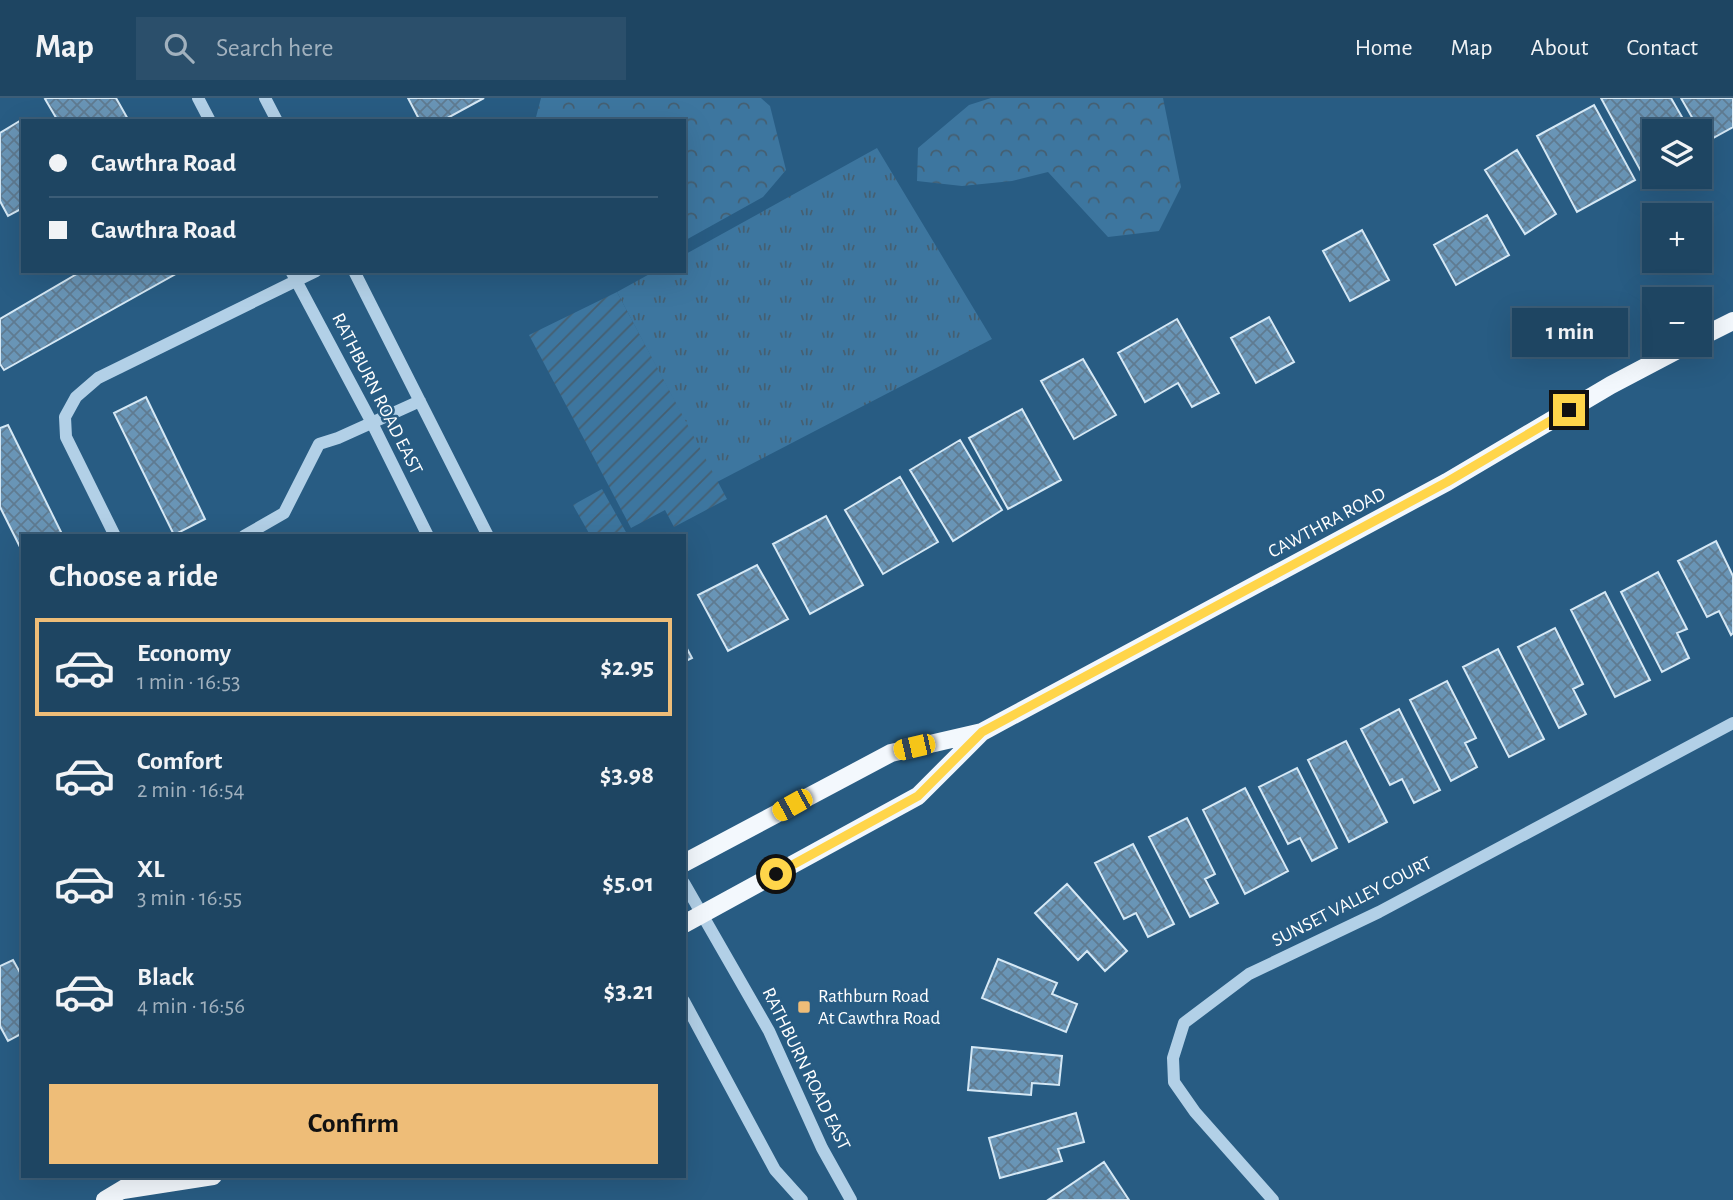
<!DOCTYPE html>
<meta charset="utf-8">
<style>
body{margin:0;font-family:"Alegreya Sans",sans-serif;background:#2b4f6b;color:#f1f3f6;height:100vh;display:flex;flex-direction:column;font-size:26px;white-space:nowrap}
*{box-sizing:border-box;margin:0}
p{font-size:23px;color:#a1b1be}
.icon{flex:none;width:38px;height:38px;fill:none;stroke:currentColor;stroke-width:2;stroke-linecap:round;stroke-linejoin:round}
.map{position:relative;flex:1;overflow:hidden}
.drawer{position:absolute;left:21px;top:436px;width:665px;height:644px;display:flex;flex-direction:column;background:#1e4562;border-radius:0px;box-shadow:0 7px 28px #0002,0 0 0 2px #3c5d77}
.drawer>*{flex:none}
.top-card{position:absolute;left:21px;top:21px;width:665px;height:154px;border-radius:0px;box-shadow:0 7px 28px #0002,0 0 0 2px #3c5d77;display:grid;align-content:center;height:154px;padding:0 28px;background:#1e4562}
.tools{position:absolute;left:1642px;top:21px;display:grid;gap:14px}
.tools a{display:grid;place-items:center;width:70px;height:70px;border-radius:0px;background:#1e4562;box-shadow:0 7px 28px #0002,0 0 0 2px #3c5d77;font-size:35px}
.end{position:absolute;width:32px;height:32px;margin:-16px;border:9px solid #ffd54a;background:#111;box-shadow:0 0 0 4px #111}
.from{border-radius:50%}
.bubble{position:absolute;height:49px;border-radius:0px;background:#1e4562;box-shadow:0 7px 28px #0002,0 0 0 2px #3c5d77;font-size:23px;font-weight:700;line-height:49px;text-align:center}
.car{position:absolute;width:21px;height:42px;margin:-21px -10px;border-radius:9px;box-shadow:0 0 5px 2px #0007;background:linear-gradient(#f5c518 24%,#345 0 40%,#f5c518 0 76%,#345 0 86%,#f5c518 0)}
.top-card b{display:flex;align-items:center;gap:24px;height:66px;font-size:26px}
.top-card b+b{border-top:2px solid #3c5d77}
.top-card i{width:18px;height:18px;background:#f1f3f6}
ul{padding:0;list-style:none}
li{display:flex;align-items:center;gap:21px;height:98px;margin:0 14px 10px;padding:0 14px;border:4px solid transparent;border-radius:0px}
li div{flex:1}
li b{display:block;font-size:26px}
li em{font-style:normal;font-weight:700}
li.selected{border-color:#eebd78}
li>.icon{width:63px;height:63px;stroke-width:1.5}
h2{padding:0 28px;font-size:32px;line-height:84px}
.action{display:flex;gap:14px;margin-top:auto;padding:14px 28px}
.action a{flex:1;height:80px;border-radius:0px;background:#eebd78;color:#111;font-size:28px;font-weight:700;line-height:80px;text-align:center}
header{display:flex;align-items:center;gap:42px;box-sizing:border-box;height:98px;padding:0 35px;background:#1e4562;border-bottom:2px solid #3c5d77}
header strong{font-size:33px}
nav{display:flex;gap:38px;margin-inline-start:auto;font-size:24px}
.search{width:490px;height:63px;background:#2b4f6b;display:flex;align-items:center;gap:18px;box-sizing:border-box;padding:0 24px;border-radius:0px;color:#a1b1be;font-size:26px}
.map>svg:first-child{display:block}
.grass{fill:url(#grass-tufts)}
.forest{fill:url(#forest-crowns)}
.garden{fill:url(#garden-furrows)}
.building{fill:url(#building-cross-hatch);stroke:#d5e8f5;stroke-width:2}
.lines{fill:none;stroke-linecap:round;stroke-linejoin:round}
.minor{stroke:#b2d0e7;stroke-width:12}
.major{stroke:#f3f8fd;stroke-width:18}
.route{stroke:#ffd54a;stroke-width:9}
.poi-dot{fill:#eebd78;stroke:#285c83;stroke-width:2.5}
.labels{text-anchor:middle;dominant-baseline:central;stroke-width:5;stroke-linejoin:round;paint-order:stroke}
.street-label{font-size:19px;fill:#fff;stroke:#285c83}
.poi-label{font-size:19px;fill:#fff;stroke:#285c83;text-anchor:start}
</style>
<header>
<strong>Map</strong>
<div class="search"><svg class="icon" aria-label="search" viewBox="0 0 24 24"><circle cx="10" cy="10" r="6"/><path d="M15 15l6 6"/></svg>Search here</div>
<nav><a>Home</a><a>Map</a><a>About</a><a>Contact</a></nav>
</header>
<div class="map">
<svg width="1733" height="1102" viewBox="0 0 1733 1102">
<defs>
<pattern id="grass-tufts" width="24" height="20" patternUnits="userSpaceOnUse" patternTransform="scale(1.75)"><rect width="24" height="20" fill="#3d769f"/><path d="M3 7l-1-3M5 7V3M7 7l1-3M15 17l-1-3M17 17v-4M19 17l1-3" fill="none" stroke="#455f71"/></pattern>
<pattern id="forest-crowns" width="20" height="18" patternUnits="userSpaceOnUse" patternTransform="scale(1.75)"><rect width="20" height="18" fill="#3d769f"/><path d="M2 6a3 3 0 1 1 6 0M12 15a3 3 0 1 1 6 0" fill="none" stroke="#455f71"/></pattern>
<pattern id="garden-furrows" width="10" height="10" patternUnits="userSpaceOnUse" patternTransform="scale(1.75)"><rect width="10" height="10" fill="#3d769f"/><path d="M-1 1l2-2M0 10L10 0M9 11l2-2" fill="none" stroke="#455f71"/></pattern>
<pattern id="building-cross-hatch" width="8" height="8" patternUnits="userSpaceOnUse" patternTransform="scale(1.75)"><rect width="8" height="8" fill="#6995b6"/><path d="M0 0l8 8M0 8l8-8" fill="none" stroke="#5f7b91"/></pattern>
</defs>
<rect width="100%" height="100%" fill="#285c83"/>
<path class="grass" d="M 877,50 L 992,241 L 717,384 L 617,194 L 655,173 L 684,173 L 684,157 Z"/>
<path class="forest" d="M 541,0 L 761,0 L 770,8 L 786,72 L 763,99 L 684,143 L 684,23 L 535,23 Z
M 991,0 L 1163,0 L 1181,89 L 1159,133 L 1108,139 L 1048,74 L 1012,83 L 962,88 L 917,83 L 918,50 L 969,7 Z"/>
<path class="garden" d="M 617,194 L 727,401 L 674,429 L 665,412 L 631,430 L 529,237 Z
M 602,391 L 627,436 L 624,437 L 590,437 L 573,407 Z"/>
<path class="building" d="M 47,0 L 116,0 L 129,23 L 58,23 L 45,1 Z
M 408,0 L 484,0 L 442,23 L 420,23 Z
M 1601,0 L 1671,0 L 1690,33 L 1654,33 L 1654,71 L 1643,77 Z
M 1681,0 L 1733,0 L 1733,29 L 1706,44 Z
M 1594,7 L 1635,82 L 1577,114 L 1537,38 Z
M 23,21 L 23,110 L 8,118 L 0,103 L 0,35 Z
M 1517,52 L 1556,116 L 1525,136 L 1485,72 Z
M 1487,117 L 1509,157 L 1456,187 L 1434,147 Z
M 1362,132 L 1389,182 L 1350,203 L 1323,153 Z
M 82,173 L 181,173 L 4,272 L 0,266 L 0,221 Z
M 1269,219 L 1294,264 L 1256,285 L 1231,240 Z
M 1177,221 L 1219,295 L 1192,309 L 1178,285 L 1145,304 L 1118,255 Z
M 1083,261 L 1116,317 L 1074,341 L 1041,283 Z
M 146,299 L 205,421 L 174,437 L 114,315 Z
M 1022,311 L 1061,382 L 1008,411 L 969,340 Z
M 8,327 L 63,438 L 23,438 L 23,455 L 0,409 L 0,330 Z
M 960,342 L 1002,412 L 953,443 L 910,372 Z
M 900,379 L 938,444 L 883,476 L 845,412 Z
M 826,418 L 863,487 L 810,516 L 773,446 Z
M 1716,443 L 1733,478 L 1733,535 L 1731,537 L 1719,513 L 1707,519 L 1678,463 Z
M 757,467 L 788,521 L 728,553 L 698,497 Z
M 1658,474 L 1687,531 L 1677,535 L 1689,560 L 1662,574 L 1621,494 Z
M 1605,494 L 1650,582 L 1615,599 L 1571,512 Z
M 1555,530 L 1583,586 L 1573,591 L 1586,616 L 1559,630 L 1518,549 Z
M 684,545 L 692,560 L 684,564 Z
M 1498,551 L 1544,641 L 1509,659 L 1463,569 Z
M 1447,583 L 1476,640 L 1465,645 L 1477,669 L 1451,683 L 1410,602 Z
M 1399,611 L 1440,692 L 1414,705 L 1402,681 L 1390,687 L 1361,631 Z
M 1346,643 L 1387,724 L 1349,744 L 1308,662 Z
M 1297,670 L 1337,750 L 1312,763 L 1300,740 L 1288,746 L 1259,689 Z
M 1245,690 L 1288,773 L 1245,796 L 1203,712 Z
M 1187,720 L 1215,776 L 1205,781 L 1218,805 L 1190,819 L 1149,739 Z
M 1133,746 L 1174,826 L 1148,839 L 1136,815 L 1124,821 L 1095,765 Z
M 1067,786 L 1127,853 L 1105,873 L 1087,853 L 1078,862 L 1035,815 Z
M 998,861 L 1057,885 L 1052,896 L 1077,906 L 1066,934 L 982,900 Z
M 13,862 L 23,880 L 23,935 L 8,943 L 0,928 L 0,868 Z
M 972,949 L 1062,958 L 1059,987 L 1032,985 L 1031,997 L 968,992 Z
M 1076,1015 L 1084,1044 L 1058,1051 L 1062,1063 L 1000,1080 L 989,1040 Z
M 1104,1064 L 1129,1102 L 1048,1102 Z"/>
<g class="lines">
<path class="minor" d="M 198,0 L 210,23
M 265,0 L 277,23
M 291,173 L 372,325 L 428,438
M 354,173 L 488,438
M 115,438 L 66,339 L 65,319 L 76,299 L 98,280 L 316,173
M 244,438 L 284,415 L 319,346 L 338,340 L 420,303
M 684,785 L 769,933 L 822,1050 L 851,1102
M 684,903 L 775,1072 L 802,1102
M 1273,1102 L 1195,1014 L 1174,984 L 1173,960 L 1184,925 L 1249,876 L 1379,814 L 1733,625"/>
<path class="major" d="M 1699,240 L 1733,223
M 684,765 L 891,655 L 982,634
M 684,826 L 918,698 L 982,634 L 1447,384 L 1611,287 L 1687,247
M 123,1092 L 213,1078
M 105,1102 L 130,1087"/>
</g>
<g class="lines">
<path class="route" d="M 776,776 L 918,698 L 982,634 L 1447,384 L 1569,312"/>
</g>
<rect class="poi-dot" x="797" y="902" width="14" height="14" rx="3.5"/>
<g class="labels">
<g class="street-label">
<text transform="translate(377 296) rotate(63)">RATHBURN ROAD EAST</text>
<text transform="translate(1327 425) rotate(-28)">CAWTHRA ROAD</text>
<text transform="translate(1352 804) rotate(-27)">SUNSET VALLEY COURT</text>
<text transform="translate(806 971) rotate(64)">RATHBURN ROAD EAST</text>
</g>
<g class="poi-label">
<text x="818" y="898">Rathburn Road<tspan x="818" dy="22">At Cawthra Road</tspan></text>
</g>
</g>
</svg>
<div class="tools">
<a><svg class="icon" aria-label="layers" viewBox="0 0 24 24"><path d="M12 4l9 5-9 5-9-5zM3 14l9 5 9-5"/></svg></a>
<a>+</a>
<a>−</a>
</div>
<i class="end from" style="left:776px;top:776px"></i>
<i class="end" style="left:1569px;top:312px"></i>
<div class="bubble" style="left:1512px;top:210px;width:116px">1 min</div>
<i class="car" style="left:914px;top:649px;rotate:257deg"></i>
<i class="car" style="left:792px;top:707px;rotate:241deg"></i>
<div class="top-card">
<b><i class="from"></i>Cawthra Road</b>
<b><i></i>Cawthra Road</b>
</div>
<section class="drawer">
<h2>Choose a ride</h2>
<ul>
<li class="selected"><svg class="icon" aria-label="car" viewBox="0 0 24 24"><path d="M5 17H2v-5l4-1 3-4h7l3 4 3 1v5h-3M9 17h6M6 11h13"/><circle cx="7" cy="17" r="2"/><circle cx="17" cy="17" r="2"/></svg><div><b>Economy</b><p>1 min · 16:53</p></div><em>$2.95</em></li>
<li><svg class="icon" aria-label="car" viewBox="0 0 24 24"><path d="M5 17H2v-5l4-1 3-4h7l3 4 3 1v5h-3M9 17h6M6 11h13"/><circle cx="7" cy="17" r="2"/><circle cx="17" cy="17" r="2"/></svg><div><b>Comfort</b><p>2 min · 16:54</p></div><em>$3.98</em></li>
<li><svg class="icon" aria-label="car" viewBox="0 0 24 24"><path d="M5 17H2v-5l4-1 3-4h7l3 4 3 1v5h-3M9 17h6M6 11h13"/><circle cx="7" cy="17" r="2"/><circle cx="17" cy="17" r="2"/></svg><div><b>XL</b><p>3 min · 16:55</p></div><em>$5.01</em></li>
<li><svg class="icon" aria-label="car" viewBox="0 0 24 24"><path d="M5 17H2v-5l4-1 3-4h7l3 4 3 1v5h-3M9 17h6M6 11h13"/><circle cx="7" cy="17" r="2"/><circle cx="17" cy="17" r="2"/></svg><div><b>Black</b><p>4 min · 16:56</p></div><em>$3.21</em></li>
</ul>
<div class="action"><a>Confirm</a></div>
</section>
</div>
